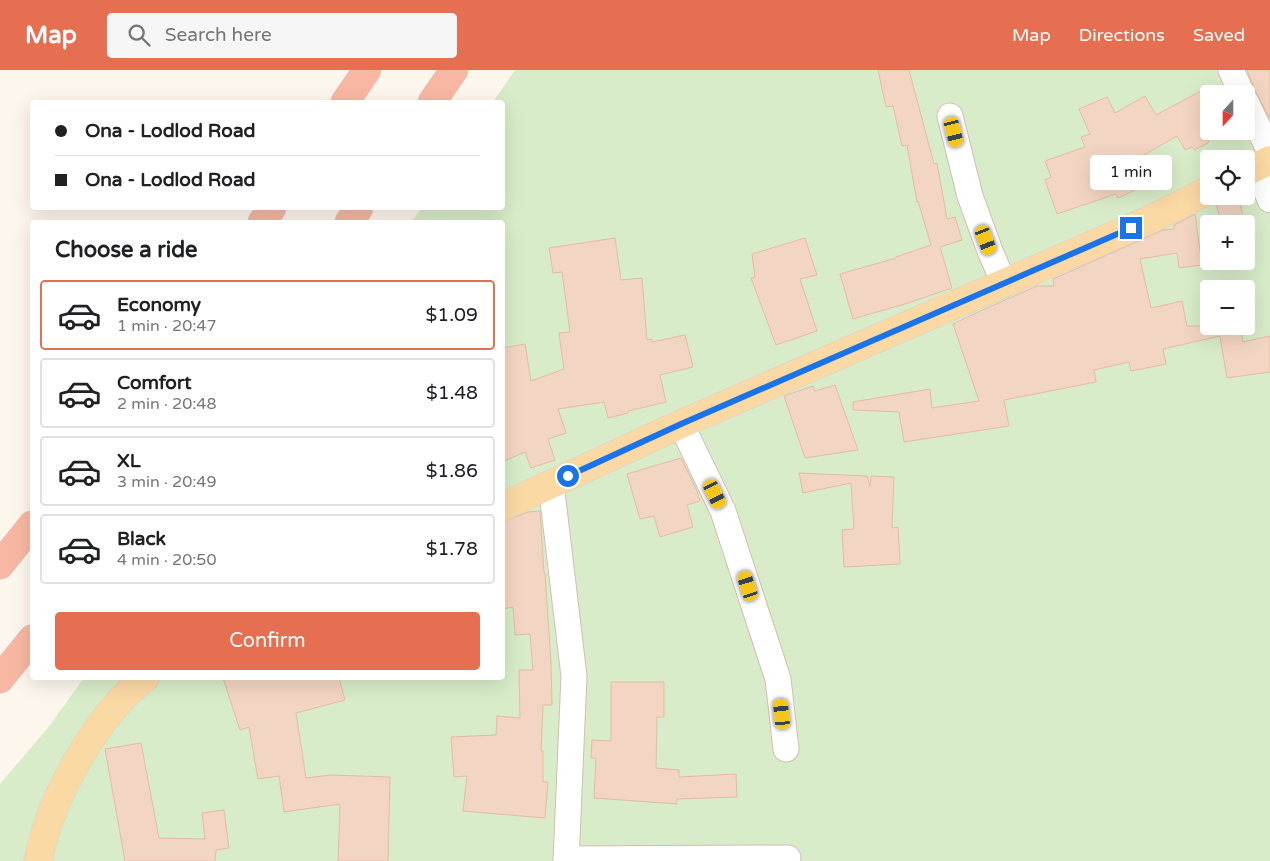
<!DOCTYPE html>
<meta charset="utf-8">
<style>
body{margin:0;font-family:"Varela Round",sans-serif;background:#f6f6f6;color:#202124;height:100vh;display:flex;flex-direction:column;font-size:19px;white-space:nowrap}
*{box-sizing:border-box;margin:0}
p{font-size:16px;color:#757577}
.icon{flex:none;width:28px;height:28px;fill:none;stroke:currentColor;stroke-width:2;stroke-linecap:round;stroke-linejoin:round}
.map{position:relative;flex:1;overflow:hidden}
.sheet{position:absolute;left:30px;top:150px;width:475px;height:460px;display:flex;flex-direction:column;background:#fff;border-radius:5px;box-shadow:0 5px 20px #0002}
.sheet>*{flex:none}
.top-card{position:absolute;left:30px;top:30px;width:475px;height:110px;border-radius:5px;box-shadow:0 5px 20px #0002;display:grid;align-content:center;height:110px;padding:0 25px;background:#fff}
.needle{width:32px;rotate:201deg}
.buttons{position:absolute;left:1200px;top:15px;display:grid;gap:10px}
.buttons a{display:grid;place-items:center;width:55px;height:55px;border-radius:5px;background:#fff;box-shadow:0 5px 20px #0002;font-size:25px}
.end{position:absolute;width:22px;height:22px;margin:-11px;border:6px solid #1a73e8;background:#fff;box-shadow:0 0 0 2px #fff}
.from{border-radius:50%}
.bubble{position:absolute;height:35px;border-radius:5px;background:#fff;box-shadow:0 5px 20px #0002;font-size:16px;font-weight:600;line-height:35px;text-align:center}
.car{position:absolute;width:15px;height:30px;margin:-15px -8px;border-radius:6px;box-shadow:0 0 4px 1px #0007;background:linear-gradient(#f5c518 24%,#345 0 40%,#f5c518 0 76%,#345 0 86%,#f5c518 0)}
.top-card b{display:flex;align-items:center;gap:18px;height:48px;font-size:19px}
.top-card b+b{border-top:1px solid #e0e0e0}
.top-card i{width:12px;height:12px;background:#202124}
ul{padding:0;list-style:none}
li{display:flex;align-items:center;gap:15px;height:70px;margin:0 10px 8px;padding:0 15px;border:2px solid #e0e0e0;border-radius:5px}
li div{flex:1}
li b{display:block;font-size:19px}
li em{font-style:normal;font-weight:600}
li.active{border-color:#e76f51}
li>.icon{width:45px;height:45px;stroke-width:1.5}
h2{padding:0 25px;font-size:22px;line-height:60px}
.button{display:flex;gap:10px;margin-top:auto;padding:10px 25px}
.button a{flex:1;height:58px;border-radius:5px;background:#e76f51;color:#fff;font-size:20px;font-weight:600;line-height:58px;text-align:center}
header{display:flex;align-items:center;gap:30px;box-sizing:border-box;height:70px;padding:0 25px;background:#e76f51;color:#fff}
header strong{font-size:24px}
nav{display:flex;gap:28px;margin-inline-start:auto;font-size:18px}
.search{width:350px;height:45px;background:#f6f6f6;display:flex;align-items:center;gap:12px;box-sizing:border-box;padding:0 18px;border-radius:5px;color:#757577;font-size:19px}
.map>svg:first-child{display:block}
.green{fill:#d8ecc9;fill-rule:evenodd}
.building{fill:#f3d5c3;stroke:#e6bba3}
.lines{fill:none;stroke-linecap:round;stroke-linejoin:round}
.minor-casing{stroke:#d1beb0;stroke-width:27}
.major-casing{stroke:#dad1cd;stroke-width:29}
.highway-casing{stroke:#dad1cd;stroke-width:29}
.minor{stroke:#fff;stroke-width:25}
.major{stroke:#fbd9a5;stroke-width:28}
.highway{stroke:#f7b7a3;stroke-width:28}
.route{stroke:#1a73e8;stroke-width:6}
</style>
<header>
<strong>Map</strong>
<div class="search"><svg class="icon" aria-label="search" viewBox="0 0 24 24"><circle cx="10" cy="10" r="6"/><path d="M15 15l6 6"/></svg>Search here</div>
<nav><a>Map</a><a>Directions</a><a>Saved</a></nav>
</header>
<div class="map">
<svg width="1270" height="791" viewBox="0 0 1270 791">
<rect width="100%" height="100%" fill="#fdf6ec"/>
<path class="green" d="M 515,0 L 1270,0 L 1270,791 L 0,791 L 0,714 L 47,659 L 84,608 L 502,608 L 502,152 L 411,152 L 422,138 L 502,138 L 502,32 L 493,32 ZM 1209,24 L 1246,24 L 1246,61 L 1209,61 ZM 1209,89 L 1246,89 L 1246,126 L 1209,126 ZM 1209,154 L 1246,154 L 1246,191 L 1209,191 ZM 1209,219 L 1246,219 L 1246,256 L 1209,256 Z"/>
<path class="building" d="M 878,0 L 909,0 L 934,94 L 937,93 L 947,149 L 955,147 L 962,170 L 940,177 L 952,218 L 908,233 L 853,249 L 840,204 L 896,188 L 896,187 L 931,175 L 918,131 L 917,132 L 907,75 L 902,76 L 893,36 L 886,37 Z
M 1247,0 L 1270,0 L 1270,49 L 1256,22 Z
M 1203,20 L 1209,31 L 1209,72 L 1195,80 L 1192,77 L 1185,80 L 1177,66 L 1135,90 L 1146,115 L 1118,128 L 1116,124 L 1057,144 L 1045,110 L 1051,107 L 1045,91 L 1085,77 L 1081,67 L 1090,64 L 1079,39 L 1107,27 L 1115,43 L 1145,26 L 1156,45 Z
M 1223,126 L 1238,126 L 1245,154 L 1222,154 L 1216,134 Z
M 1195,144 L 1202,195 L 1179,198 L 1177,183 L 1140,189 L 1151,238 L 1182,231 L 1187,256 L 1240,256 L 1243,272 L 1270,266 L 1270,302 L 1227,308 L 1220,266 L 1163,279 L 1166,294 L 1131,301 L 1129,292 L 1094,300 L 1096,312 L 1004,330 L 1009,356 L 904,372 L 899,342 L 853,340 L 853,332 L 930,319 L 932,338 L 979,331 L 953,254 L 978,242 L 1037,216 L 1054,216 L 1053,209 L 1163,160 L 1174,159 L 1174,155 Z
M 615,168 L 621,210 L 642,208 L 647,270 L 652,269 L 652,272 L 685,265 L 693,297 L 660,305 L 666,332 L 628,341 L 628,343 L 608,348 L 604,332 L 558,339 L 566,363 L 548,369 L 555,390 L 531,398 L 525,382 L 502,392 L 502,278 L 525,274 L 531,311 L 564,299 L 559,263 L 570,262 L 562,202 L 553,203 L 549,178 Z
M 805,168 L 817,205 L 800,209 L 817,261 L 776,275 L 751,208 L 755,207 L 752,184 Z
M 835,315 L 858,380 L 805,388 L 784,326 L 813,316 L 815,321 Z
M 681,388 L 697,421 L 700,431 L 687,435 L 693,457 L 660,467 L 654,446 L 640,449 L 627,404 Z
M 799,403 L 867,406 L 870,416 L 871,406 L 894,407 L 892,458 L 898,457 L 900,494 L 844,497 L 842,460 L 854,459 L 851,413 L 803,423 Z
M 540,441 L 544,503 L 545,503 L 551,593 L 552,635 L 543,635 L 541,681 L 543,681 L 543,712 L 548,712 L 545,748 L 463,741 L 467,706 L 454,707 L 451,667 L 496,665 L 497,646 L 520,648 L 519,600 L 533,600 L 530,564 L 515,565 L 513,537 L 502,539 L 502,452 L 528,442 Z
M 223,608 L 339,608 L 345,630 L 296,643 L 306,708 L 331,705 L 390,707 L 388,791 L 338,791 L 340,734 L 284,742 L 279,706 L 258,709 L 249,657 L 240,660 Z
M 611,612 L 664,612 L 664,647 L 657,647 L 656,698 L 679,700 L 679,707 L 736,704 L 737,727 L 677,729 L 677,734 L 594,728 L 596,688 L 591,688 L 592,670 L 611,671 Z
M 141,673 L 159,768 L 205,769 L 202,743 L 224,740 L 229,778 L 216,780 L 215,791 L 125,791 L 105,679 Z"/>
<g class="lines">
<defs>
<path id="minor" d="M 1231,0 L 1242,24
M 1246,32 L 1270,82
M 950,46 L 970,126 L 990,181 L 1004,213
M 1257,96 L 1270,130
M 681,354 L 723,441 L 778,609 L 786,679
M 551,414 L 574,606 L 566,791
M 566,789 L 788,788"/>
<path id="major" d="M 1246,102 L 1270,90
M 502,437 L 681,354 L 1149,150 L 1209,120
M 38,791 C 49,731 96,645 145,608"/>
<path id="highway" d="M 345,32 L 367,0
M 432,32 L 454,0
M 262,152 L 272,138
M 349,152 L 359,138
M 0,495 L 32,455
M 0,609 L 32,569"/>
</defs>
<use href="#minor" class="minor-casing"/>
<use href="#major" class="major-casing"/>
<use href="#highway" class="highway-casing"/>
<use href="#minor" class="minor"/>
<use href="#major" class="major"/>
<use href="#highway" class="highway"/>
</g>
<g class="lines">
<path class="route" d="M 568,406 L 681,354 L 1131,158"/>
</g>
</svg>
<div class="buttons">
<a><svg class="needle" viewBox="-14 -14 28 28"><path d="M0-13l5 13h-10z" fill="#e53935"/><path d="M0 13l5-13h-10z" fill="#757577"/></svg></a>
<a><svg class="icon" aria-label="locate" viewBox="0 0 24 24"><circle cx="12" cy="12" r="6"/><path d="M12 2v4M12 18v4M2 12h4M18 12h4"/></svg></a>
<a>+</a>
<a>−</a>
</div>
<i class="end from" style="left:568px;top:406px"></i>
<i class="end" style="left:1131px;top:158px"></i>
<div class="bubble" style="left:1090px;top:85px;width:82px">1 min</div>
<i class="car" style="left:954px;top:62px;rotate:166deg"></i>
<i class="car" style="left:986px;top:170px;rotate:159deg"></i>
<i class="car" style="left:715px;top:424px;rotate:154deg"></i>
<i class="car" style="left:748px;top:516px;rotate:342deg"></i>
<i class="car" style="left:782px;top:644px;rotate:354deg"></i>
<div class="top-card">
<b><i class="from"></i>Ona - Lodlod Road</b>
<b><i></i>Ona - Lodlod Road</b>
</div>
<section class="sheet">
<h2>Choose a ride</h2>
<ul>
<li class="active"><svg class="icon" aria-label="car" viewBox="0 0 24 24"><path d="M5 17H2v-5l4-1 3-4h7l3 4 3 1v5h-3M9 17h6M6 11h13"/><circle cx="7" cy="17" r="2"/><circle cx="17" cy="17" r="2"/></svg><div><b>Economy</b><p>1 min · 20:47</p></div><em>$1.09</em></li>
<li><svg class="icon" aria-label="car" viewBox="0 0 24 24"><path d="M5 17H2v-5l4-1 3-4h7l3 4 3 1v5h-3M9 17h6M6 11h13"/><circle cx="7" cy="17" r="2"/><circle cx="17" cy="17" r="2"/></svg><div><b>Comfort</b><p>2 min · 20:48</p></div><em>$1.48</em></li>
<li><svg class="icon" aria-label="car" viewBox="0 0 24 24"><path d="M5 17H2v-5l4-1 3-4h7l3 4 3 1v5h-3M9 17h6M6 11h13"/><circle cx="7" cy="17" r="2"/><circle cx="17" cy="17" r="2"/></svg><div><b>XL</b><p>3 min · 20:49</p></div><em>$1.86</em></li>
<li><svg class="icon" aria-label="car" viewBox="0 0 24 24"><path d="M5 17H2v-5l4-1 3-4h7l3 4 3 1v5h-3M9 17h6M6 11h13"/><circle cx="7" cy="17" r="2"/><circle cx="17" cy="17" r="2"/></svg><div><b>Black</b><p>4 min · 20:50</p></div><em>$1.78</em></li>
</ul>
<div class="button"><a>Confirm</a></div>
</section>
</div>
